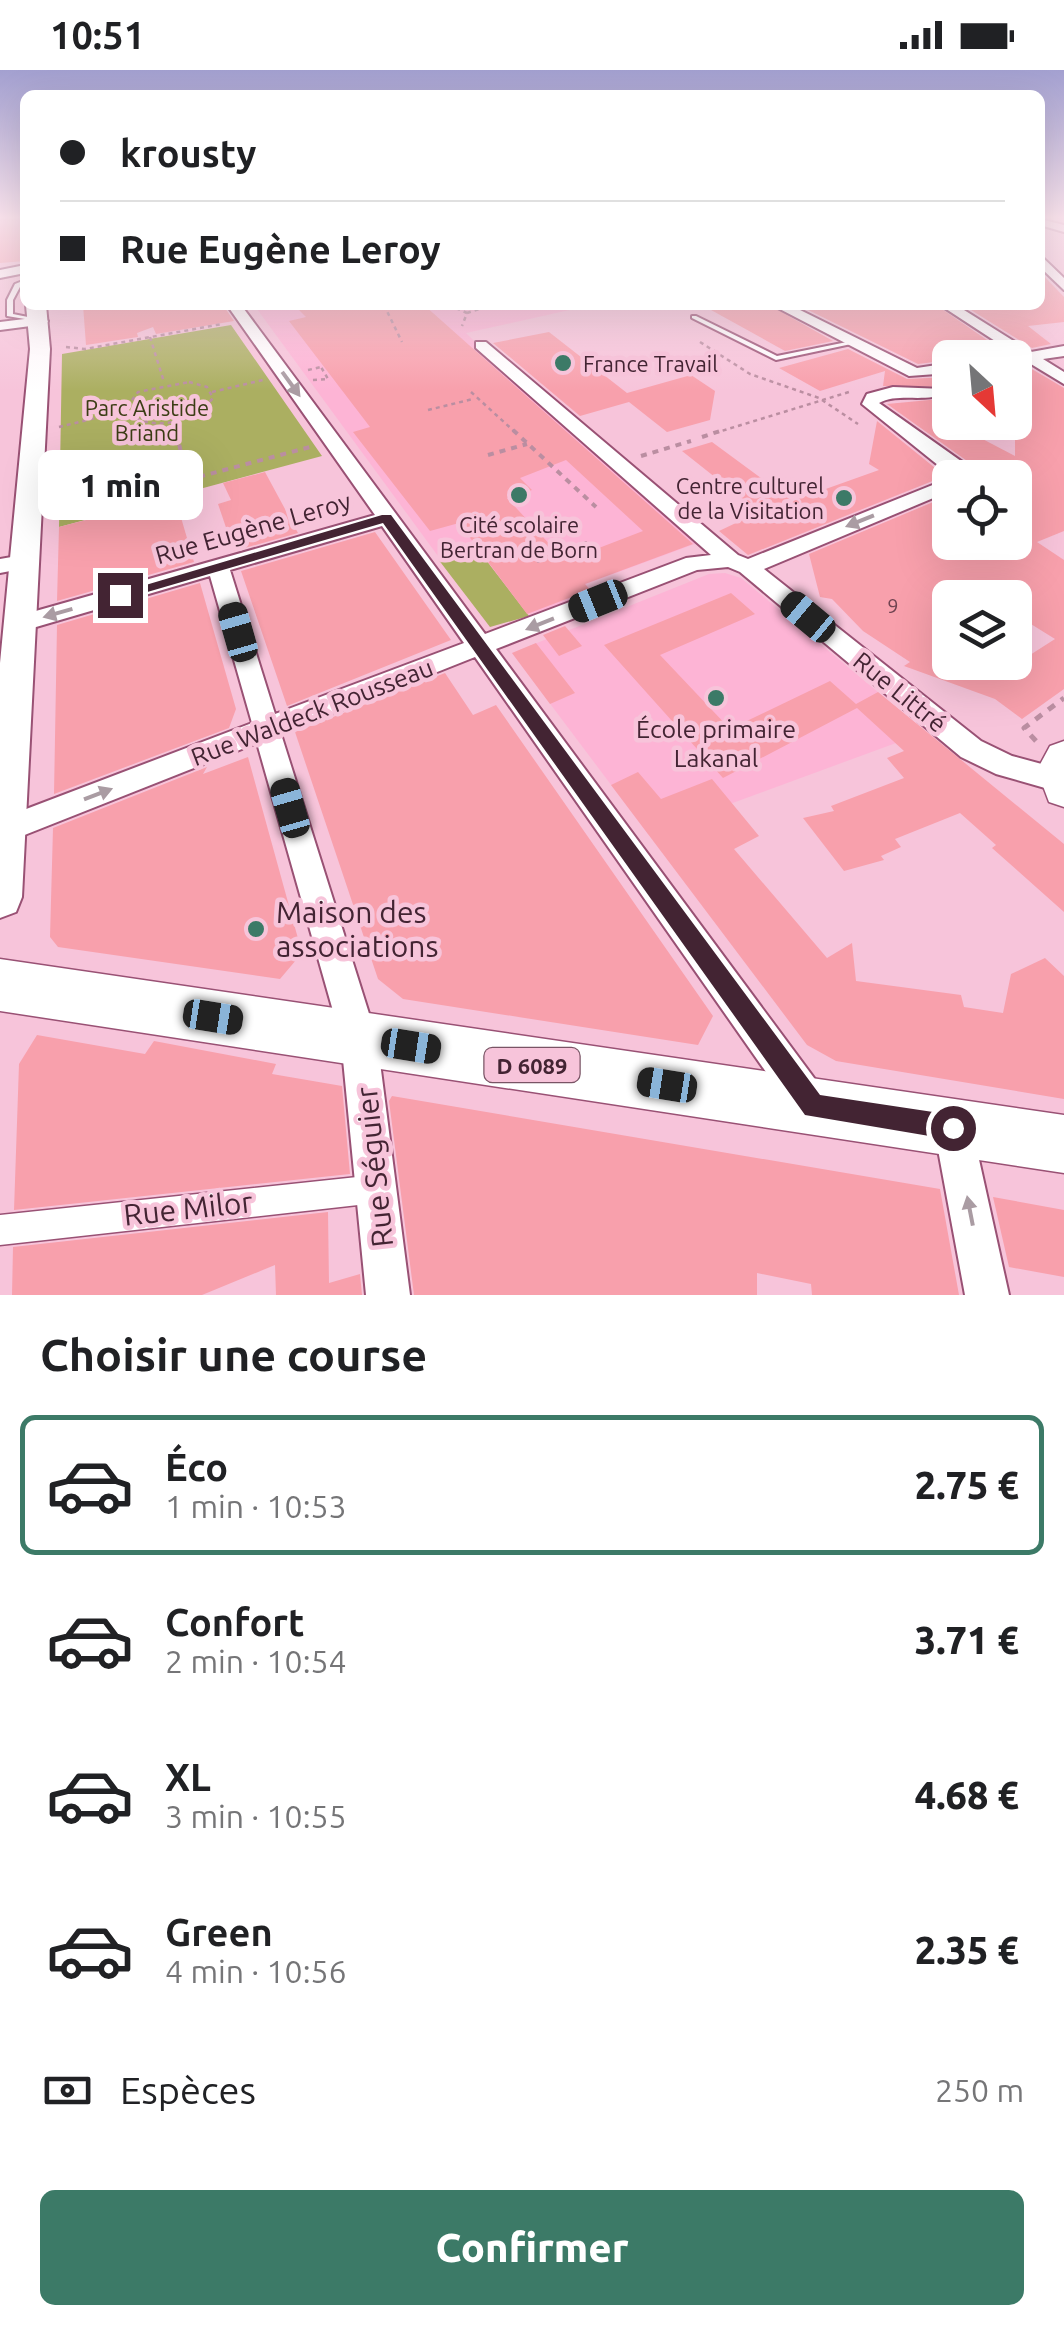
<!DOCTYPE html>
<html lang="fr">
<meta charset="utf-8">
<style>
body{margin:0;font-family:Ubuntu,sans-serif;background:#f6f6f6;color:#202124;height:100vh;display:flex;flex-direction:column;font-size:38px;white-space:nowrap}
*{box-sizing:border-box;margin:0}
p{font-size:32px;color:#757577}
.icon{flex:none;width:55px;height:55px;fill:none;stroke:currentColor;stroke-width:2;stroke-linecap:round;stroke-linejoin:round}
.map{position:relative;height:1225px;overflow:hidden}
.drawer{display:flex;flex-direction:column;background:#fff;flex:1}
.drawer>*{flex:none}
.banner{position:absolute;left:20px;top:20px;width:1025px;height:220px;border-radius:15px;box-shadow:0 10px 40px #0002;display:grid;align-content:center;height:220px;padding:0 40px;background:#fff}
.needle{width:65px;rotate:154deg}
.tools{position:absolute;left:932px;top:270px;display:grid;gap:20px}
.tools a{display:grid;place-items:center;width:100px;height:100px;border-radius:15px;background:#fff;box-shadow:0 10px 40px #0002;font-size:50px}
.end{position:absolute;width:45px;height:45px;margin:-22px;border:12px solid #432433;background:#fff;box-shadow:0 0 0 5px #fff}
.from{border-radius:50%}
.bubble{position:absolute;height:70px;border-radius:15px;background:#fff;box-shadow:0 10px 40px #0002;font-size:32px;font-weight:800;line-height:70px;text-align:center}
.car{position:absolute;width:30px;height:60px;margin:-30px -15px;border-radius:12px;box-shadow:0 0 8px 2px #0007;background:linear-gradient(#222 24%,#8ab4d8 0 40%,#222 0 76%,#8ab4d8 0 86%,#222 0)}
.banner b{display:flex;align-items:center;gap:35px;height:95px;font-size:38px}
.banner b+b{border-top:2px solid #e0e0e0}
.banner i{width:25px;height:25px;background:#202124}
ul{padding:0;list-style:none}
li{display:flex;align-items:center;gap:30px;height:140px;margin:0 20px 15px;padding:0 20px;border:5px solid transparent;border-radius:15px}
li div{flex:1}
li b{display:block;font-size:38px}
li em{font-style:normal;font-weight:800}
li.on{border-color:#3c7a67}
li>.icon{width:90px;height:90px;stroke-width:1.5}
h2{padding:0 40px;font-size:45px;line-height:120px}
.pay{display:flex;align-items:center;gap:25px;height:110px;padding:0 40px;font-size:38px}
.pay p{margin-inline-start:auto}
.action{display:flex;gap:20px;margin-top:auto;padding:20px 40px}
.action a{flex:1;height:115px;border-radius:15px;background:#3c7a67;color:#fff;font-size:40px;font-weight:800;line-height:115px;text-align:center}
.status{display:flex;justify-content:space-between;align-items:center;height:70px;padding:0 50px;background:#fff;direction:ltr}
.status svg{height:28px;fill:currentColor}
.map>svg:first-child{display:block}
.built{fill:#fdb4d5}
.green{fill:#abaf61}
.building{fill:#f8a0ac;fill-rule:evenodd}
.lines{fill:none;stroke-linecap:round;stroke-linejoin:round}
.service-casing{stroke:#995174;stroke-width:4}
.pedestrian-casing{stroke:#995174;stroke-width:3}
.minor-casing{stroke:#995174;stroke-width:4}
.secondary-casing{stroke:#995174;stroke-width:4}
.primary-casing{stroke:#995174;stroke-width:3}
.path-far2{stroke:#ba8ea1;stroke-width:2.5;stroke-dasharray:4 4;stroke-linecap:butt}
.path-far1{stroke:#ba8ea1;stroke-width:4;stroke-dasharray:6 6;stroke-linecap:butt}
.path{stroke:#ba8ea1;stroke-width:5;stroke-dasharray:8 8;stroke-linecap:butt}
.service{fill:#fff;fill-rule:evenodd}
.pedestrian{fill:#fff;fill-rule:evenodd}
.minor{fill:#fff;fill-rule:evenodd}
.secondary{fill:#fff;fill-rule:evenodd}
.primary{fill:#fff;fill-rule:evenodd}
.oneway{fill:#aa9ca3}
.route{fill:#432433}
.poi-dot{fill:#3c7a67;stroke:#f7c4da;stroke-width:4}
.labels{text-anchor:middle;dominant-baseline:central;stroke-width:9;stroke-linejoin:round;paint-order:stroke}
.number-label{font-size:20px;fill:#704351}
.far-poi-label{font-size:22px;fill:#432433;stroke:#f7c4da;text-anchor:start}
.far-park-label{font-size:22px;fill:#3c3d15;stroke:#f7c4da}
.shield{fill:#f7c4da;stroke:#795465;stroke-width:2.5}
.shield-label{font-size:22px;font-weight:bold;fill:#432433}
.street-label{font-size:25px;fill:#432433;stroke:#f7c4da}
.poi-label{font-size:25px;fill:#432433;stroke:#f7c4da}
.near-poi-label{font-size:30px;fill:#432433;stroke:#f7c4da;text-anchor:start}
.near-street-label{font-size:30px;fill:#432433;stroke:#f7c4da}
</style>
<div class="status"><b>10:51</b><svg viewBox="0 0 49 12"><path d="M0 12V9h3v3zM5 12V6h3v6zM10 12V3h3v9zM15 12V0h3v12zM26 1h20v11H26zM47 4h2v5h-2z"/></svg></div>
<div class="map">
<svg width="1064" height="1225" viewBox="0 0 1064 1225">
<rect width="100%" height="100%" fill="#f7c4da"/>
<path class="built" d="M 254,235 L 592,235 L 466,263 L 575,368 L 700,472 L 586,514 L 593,524 L 490,557 Z
M 725,503 L 741,508 L 926,662 L 648,764 L 512,583 L 709,504 Z"/>
<path class="green" d="M 231,255 L 322,386 L 59,457 L 62,284 Z
M 476,477 L 529,546 L 490,557 L 438,489 Z"/>
<path class="building" d="M 0,149 L 25,149 L 25,191 L 0,193 Z
M 1040,202 L 1064,227 L 1064,252 L 1028,256 L 1051,274 L 1032,278 L 963,235 L 1040,235 Z
M 83,235 L 223,235 L 234,251 L 156,264 L 153,257 L 137,263 L 138,267 L 86,275 Z
M 322,235 L 424,235 L 693,474 L 585,514 L 590,520 L 527,544 L 459,453 L 430,461 L 353,362 L 370,357 L 289,251 L 306,247 L 299,240 ZM 566,390 L 643,461 L 565,491 L 507,428 L 532,420 L 520,408 Z
M 702,235 L 769,235 L 833,271 L 785,281 Z
M 798,235 L 936,235 L 1006,283 L 918,294 Z
M 549,262 L 627,323 L 691,305 L 715,321 L 710,350 L 667,362 L 629,332 L 580,346 L 493,273 Z
M 848,279 L 907,309 L 950,307 L 950,352 L 1015,386 L 1015,296 L 1025,295 L 1064,318 L 1064,461 L 1037,472 L 1064,490 L 1064,619 L 1022,649 L 995,629 L 904,596 L 910,592 L 863,561 L 832,529 L 820,527 L 809,484 L 950,425 L 950,472 L 1015,472 L 1015,408 L 977,408 L 970,393 L 887,334 L 940,329 L 950,323 L 947,317 L 883,316 L 885,301 L 820,321 L 779,298 ZM 979,522 L 989,528 L 1015,528 L 1015,544 L 1055,569 L 1019,592 L 950,592 L 950,528 Z
M 877,351 L 945,406 L 748,485 L 719,461 L 759,442 L 682,381 L 712,372 L 792,431 L 879,400 L 869,394 Z
M 265,402 L 298,463 L 234,481 L 218,434 L 231,430 L 223,413 Z
M 175,427 L 194,492 L 57,531 L 59,457 Z
M 375,462 L 451,570 L 287,636 L 241,501 Z
M 200,513 L 236,639 L 229,658 L 54,724 L 57,555 Z
M 731,523 L 755,544 L 660,585 L 730,659 L 830,611 L 856,634 L 878,622 L 1064,774 L 1064,842 L 992,778 L 996,775 L 960,743 L 895,769 L 901,777 L 881,786 L 884,790 L 844,801 L 803,748 L 834,741 L 831,736 L 904,708 L 887,688 L 904,681 L 857,638 L 723,708 L 604,575 Z
M 565,556 L 582,576 L 559,586 L 543,565 Z
M 536,573 L 575,623 L 550,634 L 512,583 Z
M 445,603 L 473,645 L 496,635 L 713,946 L 698,975 L 403,929 L 378,909 L 295,662 Z
M 248,687 L 302,883 L 280,909 L 58,877 L 50,867 L 53,758 L 207,697 L 203,704 Z
M 638,702 L 661,729 L 712,709 L 759,766 L 734,779 L 827,888 L 852,873 L 856,911 L 961,925 L 964,937 L 1003,943 L 1011,904 L 1045,888 L 1064,906 L 1064,1029 L 836,991 L 807,975 L 611,715 Z
M 37,965 L 145,984 L 154,971 L 276,994 L 272,1004 L 342,1016 L 350,1104 L 14,1140 L 19,994 Z
M 392,1026 L 940,1119 L 959,1225 L 812,1225 L 811,1214 L 757,1203 L 757,1225 L 414,1225 L 389,1031 Z
M 993,1127 L 1064,1140 L 1064,1207 L 1009,1197 Z
M 328,1142 L 329,1213 L 360,1204 L 362,1225 L 276,1225 L 275,1195 L 202,1225 L 12,1225 L 13,1177 Z"/>
<g class="lines">
<defs>
<path id="service" d="M 25,210 L 25,214 L 21,215 L 13,230 L 13,244 L 43,250 L 43,252 L 7,246 L 7,230 L 15,214 Z
M 692,246 L 696,246 L 777,286 L 852,271 L 856,273 L 776,290 L 692,248 Z"/>
<path id="pedestrian" d="M 376,1105 L 386,1109 L 390,1119 L 386,1129 L 376,1133 L 0,1175 L 0,1145 Z"/>
<path id="minor" d="M 1040,149 L 1064,155 L 1064,162 L 1040,155 Z
M 1040,185 L 1064,208 L 1064,220 L 1040,197 Z
M 25,195 L 25,203 L 0,208 L 0,200 Z
M 227,235 L 241,235 L 485,564 L 686,488 L 711,485 L 476,278 L 476,272 L 486,272 L 738,485 L 748,489 L 950,408 L 950,421 L 764,499 L 981,671 L 1012,686 L 1064,700 L 1064,720 L 1059,722 L 996,704 L 961,687 L 740,502 L 728,497 L 697,500 L 496,579 L 820,1016 L 826,1029 L 820,1042 L 807,1048 L 794,1042 L 475,587 L 281,664 L 377,969 L 410,1225 L 366,1225 L 341,969 L 257,673 L 17,768 L 0,769 L 0,749 L 252,653 L 210,506 L 19,562 L 11,560 L 7,554 L 11,548 L 375,445 ZM 382,456 L 464,573 L 275,644 L 230,500 Z
M 772,235 L 790,235 L 917,298 L 950,293 L 950,303 L 909,306 Z
M 940,235 L 956,235 L 1031,282 L 1064,276 L 1064,286 L 1043,289 L 1064,302 L 1064,314 L 1026,291 L 1015,292 L 1012,288 L 1015,284 Z
M 41,247 L 48,251 L 46,254 L 0,260 L 0,252 Z
M 893,317 L 944,319 L 946,322 C 928,334 899,322 879,333 L 968,396 L 973,408 L 954,408 L 862,334 L 867,324 Z
M 23,485 L 34,492 L 31,497 L 0,503 L 0,489 Z
M 953,1039 L 967,1044 L 972,1058 L 1009,1225 L 965,1225 L 934,1058 L 939,1044 Z"/>
<path id="secondary" d="M 26,235 L 46,235 L 50,279 L 22,827 L 16,842 L 0,848 L 0,593 L 30,279 Z"/>
<path id="primary" d="M 1064,671 L 1064,737 L 1049,732 L 1037,700 L 1050,676 Z
M 0,889 L 1064,1045 L 1064,1103 L 0,941 Z"/>
</defs>
<use href="#service" class="service-casing"/>
<use href="#pedestrian" class="pedestrian-casing"/>
<use href="#minor" class="minor-casing"/>
<use href="#secondary" class="secondary-casing"/>
<use href="#primary" class="primary-casing"/>
<path class="path-far2" d="M 384,235 L 402,272
M 449,235 L 467,243 L 462,256
M 467,243 L 491,235
M 150,267 L 164,312
M 700,272 L 750,304 L 819,328 L 858,354
M 66,277 L 85,279 L 222,254
M 308,300 L 321,297
M 313,310 L 328,309 L 321,297
M 189,312 L 207,317 L 213,328 C 191,354 152,363 124,341 L 138,322 Z
M 212,322 L 263,310
M 471,322 L 516,363
M 428,340 L 473,329
M 174,351 L 177,363
M 59,357 L 124,341
M 715,363 L 849,322"/>
<path class="path-far1" d="M 513,360 L 596,437
M 702,367 L 723,360
M 488,385 L 527,374
M 641,386 L 691,371
M 195,432 L 187,410 L 310,377
M 53,442 L 187,410 L 176,360
M 537,491 L 587,473"/>
<path class="path" d="M 1036,671 L 1024,658 L 1064,628"/>
<use href="#service" class="service"/>
<use href="#pedestrian" class="pedestrian"/>
<use href="#minor" class="minor"/>
<use href="#secondary" class="secondary"/>
<use href="#primary" class="primary"/>
</g>
<defs><path id="oneway-solid" d="M-6-.8H1V-3.2L6.5 0L1 3.2V.8H-6Z" transform="scale(2.5)"/></defs>
<g class="oneway">
<use href="#oneway-solid" transform="translate(291 314) rotate(54)"/>
<use href="#oneway-solid" transform="translate(860 451) rotate(158)"/>
<use href="#oneway-solid" transform="translate(58 543) rotate(164)"/>
<use href="#oneway-solid" transform="translate(540 554) rotate(158)"/>
<use href="#oneway-solid" transform="translate(98 724) rotate(-21)"/>
<use href="#oneway-solid" transform="translate(970 1141) rotate(-101)"/>
</g>
<linearGradient id="sky" x2="0" y2="1"><stop stop-color="#a3a0d0"/><stop offset="0.46" stop-color="#fbe4ee"/><stop offset="1" stop-color="#fbe4ee" stop-opacity="0"/></linearGradient>
<rect width="1064" height="321" fill="url(#sky)"/>
<path class="route" d="M 382,445 L 391,445 L 820,1025 L 953,1045 L 962,1049 L 966,1058 L 962,1067 L 953,1070 L 805,1045 L 383,453 L 120,530 L 112,525 Z"/>
<g class="poi-dot">
<circle cx="563" cy="293" r="10"/>
<circle cx="519" cy="425" r="10"/>
<circle cx="844" cy="428" r="10"/>
<circle cx="716" cy="628" r="10"/>
<circle cx="256" cy="859" r="10"/>
</g>
<g class="labels">
<g class="number-label">
<text x="893" y="535">9</text>
</g>
<g class="far-poi-label">
<text x="583" y="293">France Travail</text>
<text x="824" y="415" text-anchor="end">Centre culturel<tspan x="824" dy="25">de la Visitation</tspan></text>
<text x="519" y="454" text-anchor="middle">Cité scolaire<tspan x="519" dy="25">Bertran de Born</tspan></text>
</g>
<g class="far-park-label">
<text x="147" y="337">Parc Aristide<tspan x="147" dy="25">Briand</tspan></text>
</g>
<rect class="shield" x="484.5" y="978" width="95" height="34" rx="8"/>
<g class="shield-label">
<text x="532" y="995">D 6089</text>
</g>
<g class="street-label">
<text transform="translate(253 458) rotate(-16)">Rue Eugène Leroy</text>
<text transform="translate(900 622) rotate(39)">Rue Littré</text>
<text transform="translate(312 642) rotate(-21)">Rue Waldeck Rousseau</text>
</g>
<g class="poi-label">
<text x="716" y="659">École primaire<tspan x="716" dy="29">Lakanal</tspan></text>
</g>
<g class="near-poi-label">
<text x="276" y="842">Maison des<tspan x="276" dy="34">associations</tspan></text>
</g>
<g class="near-street-label">
<text transform="translate(374 1097) rotate(-96)">Rue Séguier</text>
<text transform="translate(188 1138) rotate(-6)">Rue Milor</text>
</g>
</g>
</svg>
<div class="tools">
<a><svg class="needle" viewBox="-14 -14 28 28"><path d="M0-13l5 13h-10z" fill="#e53935"/><path d="M0 13l5-13h-10z" fill="#757577"/></svg></a>
<a><svg class="icon" aria-label="locate" viewBox="0 0 24 24"><circle cx="12" cy="12" r="6"/><path d="M12 2v4M12 18v4M2 12h4M18 12h4"/></svg></a>
<a><svg class="icon" aria-label="layers" viewBox="0 0 24 24"><path d="M12 4l9 5-9 5-9-5zM3 14l9 5 9-5"/></svg></a>
</div>
<i class="end from" style="left:953px;top:1058px"></i>
<i class="end" style="left:120px;top:525px"></i>
<div class="bubble" style="left:38px;top:380px;width:165px">1 min</div>
<i class="car" style="left:598px;top:531px;rotate:248deg"></i>
<i class="car" style="left:808px;top:547px;rotate:310deg"></i>
<i class="car" style="left:238px;top:562px;rotate:344deg"></i>
<i class="car" style="left:290px;top:738px;rotate:344deg"></i>
<i class="car" style="left:213px;top:947px;rotate:99deg"></i>
<i class="car" style="left:411px;top:976px;rotate:99deg"></i>
<i class="car" style="left:667px;top:1015px;rotate:279deg"></i>
<div class="banner">
<b><i class="from"></i>krousty</b>
<b><i></i>Rue Eugène Leroy</b>
</div>
</div>
<section class="drawer">
<h2>Choisir une course</h2>
<ul>
<li class="on"><svg class="icon" aria-label="car" viewBox="0 0 24 24"><path d="M5 17H2v-5l4-1 3-4h7l3 4 3 1v5h-3M9 17h6M6 11h13"/><circle cx="7" cy="17" r="2"/><circle cx="17" cy="17" r="2"/></svg><div><b>Éco</b><p>1 min · 10:53</p></div><em>2.75 €</em></li>
<li><svg class="icon" aria-label="car" viewBox="0 0 24 24"><path d="M5 17H2v-5l4-1 3-4h7l3 4 3 1v5h-3M9 17h6M6 11h13"/><circle cx="7" cy="17" r="2"/><circle cx="17" cy="17" r="2"/></svg><div><b>Confort</b><p>2 min · 10:54</p></div><em>3.71 €</em></li>
<li><svg class="icon" aria-label="car" viewBox="0 0 24 24"><path d="M5 17H2v-5l4-1 3-4h7l3 4 3 1v5h-3M9 17h6M6 11h13"/><circle cx="7" cy="17" r="2"/><circle cx="17" cy="17" r="2"/></svg><div><b>XL</b><p>3 min · 10:55</p></div><em>4.68 €</em></li>
<li><svg class="icon" aria-label="car" viewBox="0 0 24 24"><path d="M5 17H2v-5l4-1 3-4h7l3 4 3 1v5h-3M9 17h6M6 11h13"/><circle cx="7" cy="17" r="2"/><circle cx="17" cy="17" r="2"/></svg><div><b>Green</b><p>4 min · 10:56</p></div><em>2.35 €</em></li>
</ul>
<div class="pay"><svg class="icon" aria-label="cash" viewBox="0 0 24 24"><path d="M3 7h18v10H3z"/><circle cx="12" cy="12" r="2"/></svg>Espèces<p>250 m</p></div>
<div class="action"><a>Confirmer</a></div>
</section>
